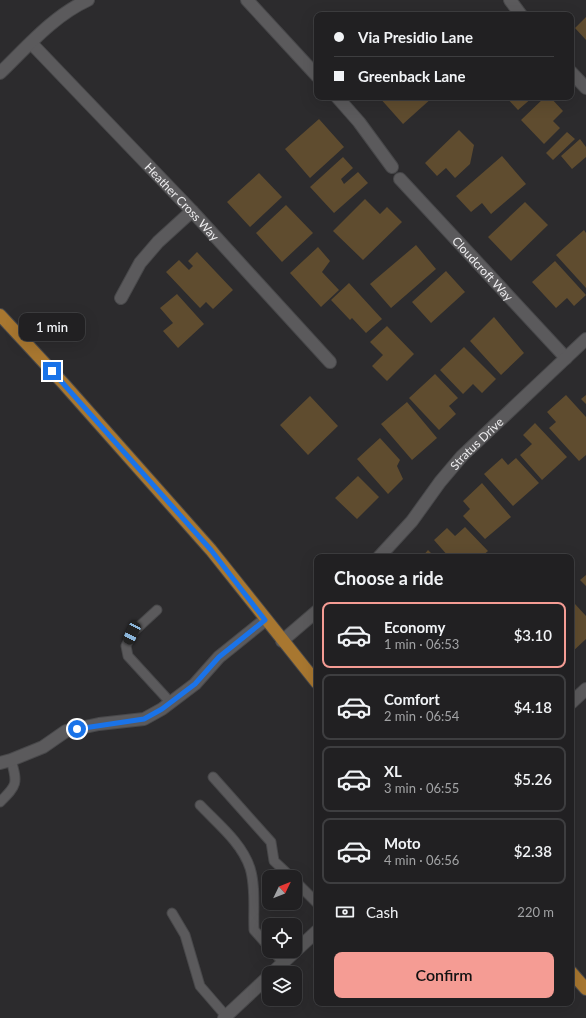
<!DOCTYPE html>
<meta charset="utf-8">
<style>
body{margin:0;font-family:Lato,sans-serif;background:#29282a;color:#f1f3f6;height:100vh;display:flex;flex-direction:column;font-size:15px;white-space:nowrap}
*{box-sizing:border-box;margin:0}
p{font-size:13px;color:#a2a3a5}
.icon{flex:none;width:22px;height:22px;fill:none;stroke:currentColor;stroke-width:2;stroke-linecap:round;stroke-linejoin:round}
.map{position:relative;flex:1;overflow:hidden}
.side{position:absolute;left:314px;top:554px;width:260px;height:452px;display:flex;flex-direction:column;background:#212022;border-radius:8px;box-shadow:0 4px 16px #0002,0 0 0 1px #3e3e40}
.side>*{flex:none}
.guide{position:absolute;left:314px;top:12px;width:260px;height:88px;border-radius:8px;box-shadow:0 4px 16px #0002,0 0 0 1px #3e3e40;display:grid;align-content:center;height:88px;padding:0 20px;background:#212022}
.needle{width:26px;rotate:47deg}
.tools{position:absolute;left:262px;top:870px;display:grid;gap:8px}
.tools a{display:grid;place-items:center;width:40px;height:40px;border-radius:8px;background:#212022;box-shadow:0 4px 16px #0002,0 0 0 1px #3e3e40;font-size:20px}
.end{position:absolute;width:18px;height:18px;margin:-9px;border:5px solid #1a73e8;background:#fff;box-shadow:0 0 0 2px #fff}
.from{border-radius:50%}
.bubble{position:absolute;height:28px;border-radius:8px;background:#212022;box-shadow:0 4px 16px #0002,0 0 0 1px #3e3e40;font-size:13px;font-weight:600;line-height:28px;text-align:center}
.car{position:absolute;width:12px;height:24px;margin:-12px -6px;border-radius:5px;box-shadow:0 0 3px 1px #0007;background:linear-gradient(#222 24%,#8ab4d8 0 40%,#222 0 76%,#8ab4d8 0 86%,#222 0)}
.guide b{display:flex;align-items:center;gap:14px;height:38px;font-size:15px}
.guide b+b{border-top:1px solid #3e3e40}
.guide i{width:10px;height:10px;background:#f1f3f6}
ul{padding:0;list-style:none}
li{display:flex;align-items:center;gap:12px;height:66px;margin:0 8px 6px;padding:0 12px;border:2px solid #3e3e40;border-radius:8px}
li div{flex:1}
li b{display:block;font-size:15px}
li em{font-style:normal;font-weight:600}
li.current{border-color:#f59c94}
li>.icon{width:36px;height:36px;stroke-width:1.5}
h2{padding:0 20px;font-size:18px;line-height:48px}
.pay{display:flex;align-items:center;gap:10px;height:44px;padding:0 20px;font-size:15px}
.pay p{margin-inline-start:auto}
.button{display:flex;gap:8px;margin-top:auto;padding:8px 20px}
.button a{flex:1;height:46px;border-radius:8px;background:#f59c94;color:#111;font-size:16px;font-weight:600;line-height:46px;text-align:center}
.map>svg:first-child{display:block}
.building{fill:#5f4c2f}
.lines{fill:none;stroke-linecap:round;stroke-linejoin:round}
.service-casing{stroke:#48484a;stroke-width:11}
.minor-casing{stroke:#48484a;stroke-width:14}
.tertiary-casing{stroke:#48484a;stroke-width:14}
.primary-casing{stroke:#48484a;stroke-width:14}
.service{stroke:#5b5a5c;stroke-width:9}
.minor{stroke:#5b5a5c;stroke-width:12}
.tertiary{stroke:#5b5a5c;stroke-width:12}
.primary{stroke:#a87730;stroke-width:12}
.route{stroke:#1a73e8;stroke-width:5}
.labels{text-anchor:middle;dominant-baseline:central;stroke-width:3;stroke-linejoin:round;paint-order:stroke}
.street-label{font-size:12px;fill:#edecee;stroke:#222124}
</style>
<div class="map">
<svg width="586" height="1018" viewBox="0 0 586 1018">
<rect width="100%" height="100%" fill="#2c2b2d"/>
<path class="building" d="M 586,17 L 586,40 L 575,28 Z
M 379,97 L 433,97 L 403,124 Z
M 506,97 L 533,97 L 518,110 Z
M 545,97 L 550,97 L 563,111 L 553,121 L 560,128 L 544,144 L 521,120 Z
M 319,119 L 344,147 L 310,178 L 285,149 Z
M 459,130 L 474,145 L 470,164 L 455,178 L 446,168 L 437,176 L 425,163 Z
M 567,132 L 575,139 L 553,160 L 546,153 Z
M 580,139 L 586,147 L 586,157 L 572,169 L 561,156 Z
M 502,156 L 526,184 L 491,214 L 482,203 L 471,212 L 456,196 Z
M 343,157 L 353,168 L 341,179 L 344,184 L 358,172 L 368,183 L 334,213 L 310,187 Z
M 259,173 L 282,197 L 250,227 L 227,202 Z
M 365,199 L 380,214 L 387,207 L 402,222 L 363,260 L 333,231 Z
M 525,202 L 548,225 L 511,261 L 488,237 Z
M 286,205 L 313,233 L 282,262 L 256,233 Z
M 584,230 L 586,233 L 586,288 L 556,255 Z
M 416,245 L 436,269 L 391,308 L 370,284 Z
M 318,247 L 330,261 L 322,272 L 339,290 L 321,307 L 290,273 Z
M 197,252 L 233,290 L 213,309 L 206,302 L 200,308 L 166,272 L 179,260 L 189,270 L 193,266 L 188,261 Z
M 555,261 L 586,295 L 574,306 L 567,298 L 556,308 L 532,282 Z
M 446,271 L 465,292 L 431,323 L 412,302 Z
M 349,283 L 382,319 L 366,333 L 352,318 L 350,320 L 331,300 Z
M 177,294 L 204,324 L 178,348 L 163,331 L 173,323 L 160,308 Z
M 494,317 L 524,353 L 501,375 L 470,341 Z
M 387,326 L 414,354 L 387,381 L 372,366 L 383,355 L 370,342 Z
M 464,347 L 496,379 L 482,393 L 473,384 L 463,394 L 440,370 Z
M 435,374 L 458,398 L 449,406 L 456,414 L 439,430 L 409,398 Z
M 566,395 L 586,417 L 586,455 L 579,461 L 549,428 L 556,422 L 547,412 Z
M 586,395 L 586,404 L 581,399 Z
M 310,396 L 338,426 L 308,455 L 280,425 Z
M 407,402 L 437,438 L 412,460 L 381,424 Z
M 535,423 L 567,457 L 542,480 L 520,455 L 532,444 L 523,435 Z
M 380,438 L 400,460 L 397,466 L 403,479 L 388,494 L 357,459 Z
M 502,458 L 508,465 L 516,458 L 539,483 L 513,506 L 484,474 Z
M 358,476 L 379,497 L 357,519 L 335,498 Z
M 482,483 L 511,517 L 485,539 L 463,516 L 470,509 L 463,501 Z
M 465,527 L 488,551 L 481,557 L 449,557 L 434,540 L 447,528 L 455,536 Z
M 428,550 L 435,557 L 422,557 Z
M 586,575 L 586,586 L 580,580 Z
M 575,604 L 586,616 L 586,639 L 571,653 L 571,608 Z"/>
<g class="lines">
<defs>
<path id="service" d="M 157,610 L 132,633 L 126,646 L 128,656 L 171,703
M 213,777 L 271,842 L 274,861 L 291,877
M 0,802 C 17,785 18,784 11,760
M 200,805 C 218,824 242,843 250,868 C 256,887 253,911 254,930 L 269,947
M 295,881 L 317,903
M 172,913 L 185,935 L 200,986 L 226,1016
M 273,951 L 283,962"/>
<g id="minor">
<path d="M 247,0 L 317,76"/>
<path d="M 510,0 L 521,15"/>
<path id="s1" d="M 31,43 L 192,211 L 330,362"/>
<path d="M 571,72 L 586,88"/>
<path d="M 0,73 C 27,47 53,16 88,0"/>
<path d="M 337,97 L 359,122 L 392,167"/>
<path id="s2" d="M 400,179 L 566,358"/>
<path d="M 121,298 L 140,263 L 158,242 L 192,211"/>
<path id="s3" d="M 379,557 L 412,521 L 440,482 L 462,456 L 586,339"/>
<path d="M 282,641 L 317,611"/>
<path d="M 0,763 L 11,760 L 43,747 L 66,731 L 99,724 L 144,719 L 162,709 L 195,684 L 219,657 L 265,620"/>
</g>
<path id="tertiary" d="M 571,703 L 586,689
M 272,973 L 317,931
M 224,1018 L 269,976"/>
<path id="primary" d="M 0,315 L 63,383 L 211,550 L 317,683
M 571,972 L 586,989"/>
</defs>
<use href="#service" class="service-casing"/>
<use href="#minor" class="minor-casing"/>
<use href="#tertiary" class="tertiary-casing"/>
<use href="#primary" class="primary-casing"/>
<use href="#service" class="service"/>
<use href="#minor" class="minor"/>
<use href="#tertiary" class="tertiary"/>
<use href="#primary" class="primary"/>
</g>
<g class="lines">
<path class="route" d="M 52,371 L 211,550 L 265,620 L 219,657 L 195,684 L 162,709 L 144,719 L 77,729"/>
</g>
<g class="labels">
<g class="street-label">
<text stroke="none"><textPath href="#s1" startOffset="219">Heather Cross Way</textPath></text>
<text stroke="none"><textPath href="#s2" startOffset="122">Cloudcroft Way</textPath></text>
<text stroke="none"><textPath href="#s3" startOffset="150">Stratus Drive</textPath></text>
</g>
</g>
</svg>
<div class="tools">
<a><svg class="needle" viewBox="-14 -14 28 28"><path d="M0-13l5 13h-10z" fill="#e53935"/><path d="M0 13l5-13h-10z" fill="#a2a3a5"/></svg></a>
<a><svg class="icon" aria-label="locate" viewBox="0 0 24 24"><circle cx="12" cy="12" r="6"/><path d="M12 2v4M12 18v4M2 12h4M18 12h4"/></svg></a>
<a><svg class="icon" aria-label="layers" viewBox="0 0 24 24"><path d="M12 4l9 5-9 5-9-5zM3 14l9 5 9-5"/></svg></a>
</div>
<i class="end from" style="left:77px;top:729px"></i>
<i class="end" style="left:52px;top:371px"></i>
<div class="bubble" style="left:19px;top:313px;width:66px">1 min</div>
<i class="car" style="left:132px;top:633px;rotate:206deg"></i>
<div class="guide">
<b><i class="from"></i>Via Presidio Lane</b>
<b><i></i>Greenback Lane</b>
</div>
<section class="side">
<h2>Choose a ride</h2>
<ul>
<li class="current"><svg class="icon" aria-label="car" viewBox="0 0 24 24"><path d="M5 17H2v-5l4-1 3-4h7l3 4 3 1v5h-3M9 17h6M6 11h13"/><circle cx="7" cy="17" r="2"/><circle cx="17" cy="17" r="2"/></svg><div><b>Economy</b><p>1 min · 06:53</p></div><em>$3.10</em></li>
<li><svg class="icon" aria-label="car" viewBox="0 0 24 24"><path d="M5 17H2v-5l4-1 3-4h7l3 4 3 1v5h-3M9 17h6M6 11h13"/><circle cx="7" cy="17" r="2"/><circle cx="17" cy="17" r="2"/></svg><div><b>Comfort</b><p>2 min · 06:54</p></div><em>$4.18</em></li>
<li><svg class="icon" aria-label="car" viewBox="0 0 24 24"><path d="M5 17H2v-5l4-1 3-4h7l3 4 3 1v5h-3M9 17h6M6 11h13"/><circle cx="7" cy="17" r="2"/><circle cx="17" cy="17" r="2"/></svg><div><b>XL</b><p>3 min · 06:55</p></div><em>$5.26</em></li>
<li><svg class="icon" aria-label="car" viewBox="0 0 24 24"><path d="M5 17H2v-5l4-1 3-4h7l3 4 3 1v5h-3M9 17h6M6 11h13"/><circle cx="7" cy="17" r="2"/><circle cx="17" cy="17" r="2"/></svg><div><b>Moto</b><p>4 min · 06:56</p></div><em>$2.38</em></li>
</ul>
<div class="pay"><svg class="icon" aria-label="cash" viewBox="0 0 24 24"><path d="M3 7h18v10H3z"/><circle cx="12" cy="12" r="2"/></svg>Cash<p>220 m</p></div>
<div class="button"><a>Confirm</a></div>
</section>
</div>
